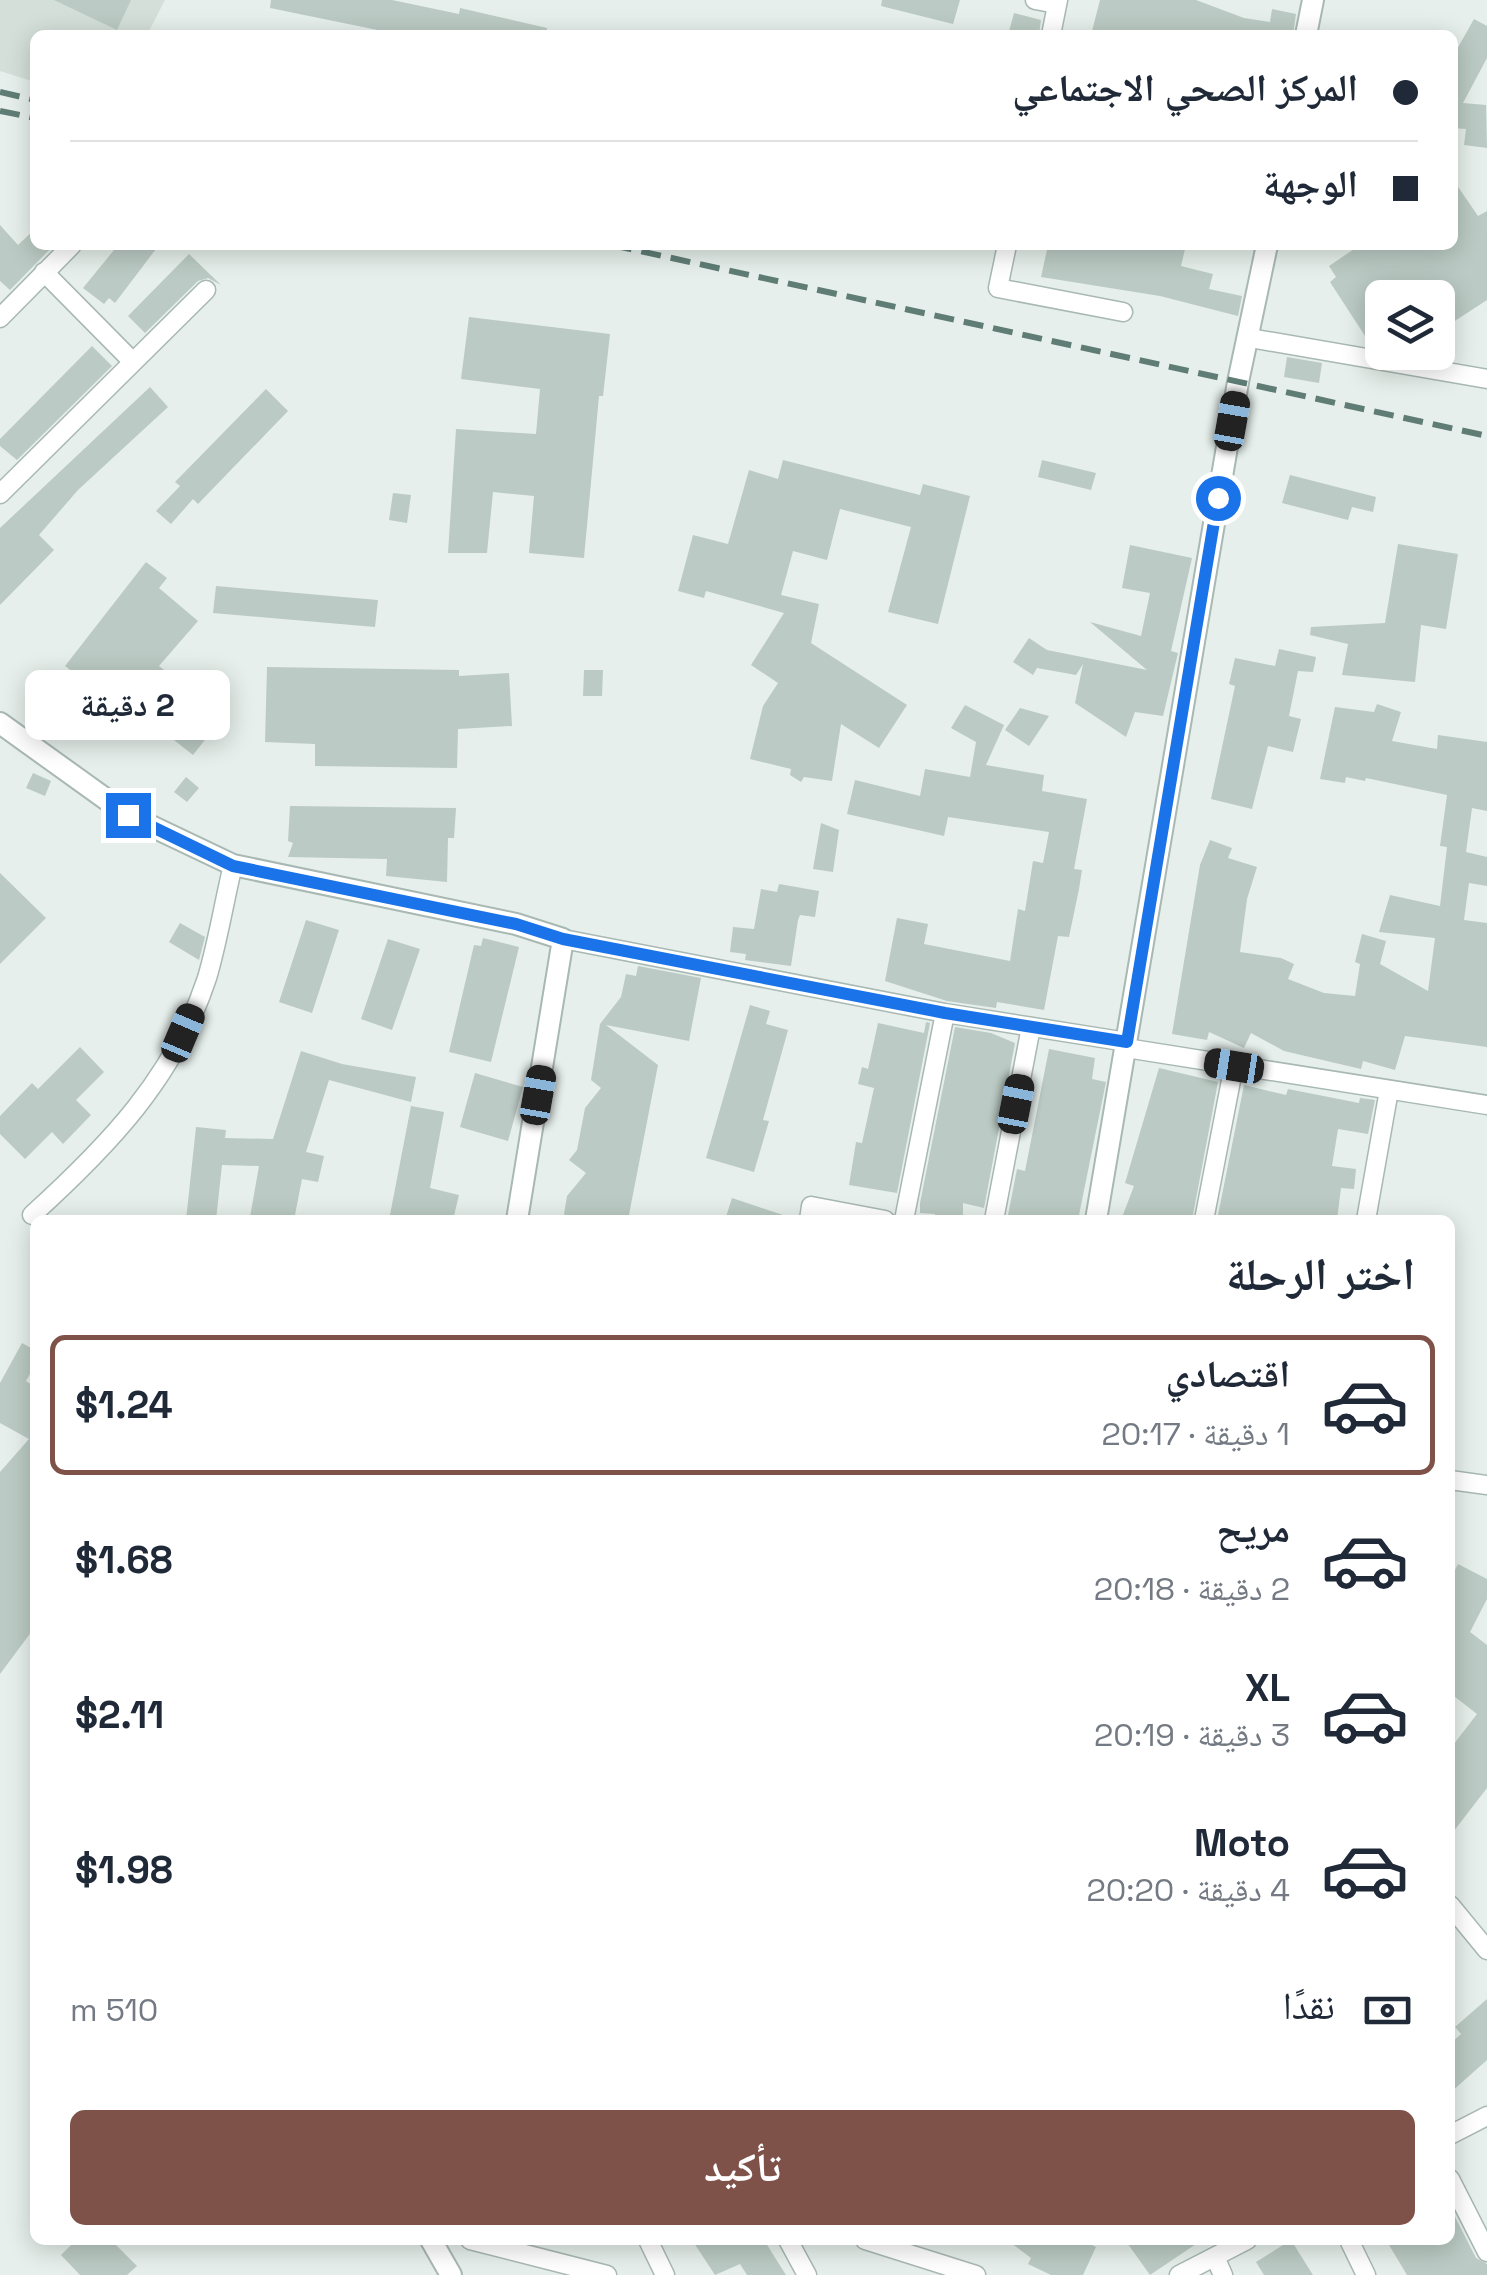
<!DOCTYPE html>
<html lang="ar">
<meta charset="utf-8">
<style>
body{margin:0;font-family:"Space Grotesk","Noto Naskh Arabic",sans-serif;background:#f6f6f7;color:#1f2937;direction:rtl;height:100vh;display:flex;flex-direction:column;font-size:38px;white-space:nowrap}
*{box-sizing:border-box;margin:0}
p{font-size:32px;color:#747a83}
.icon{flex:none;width:55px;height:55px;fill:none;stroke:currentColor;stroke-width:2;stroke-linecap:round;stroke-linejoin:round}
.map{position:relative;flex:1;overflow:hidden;direction:ltr}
.panel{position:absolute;left:30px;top:1215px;width:1425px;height:1030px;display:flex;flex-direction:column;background:#fff;border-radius:15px;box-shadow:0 5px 25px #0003;direction:rtl}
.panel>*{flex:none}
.top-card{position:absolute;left:30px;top:30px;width:1428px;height:220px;border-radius:15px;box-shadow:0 5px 25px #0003;direction:rtl;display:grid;align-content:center;height:220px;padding:0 40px;background:#fff}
.fabs{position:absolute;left:1365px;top:280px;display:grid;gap:20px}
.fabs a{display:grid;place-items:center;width:90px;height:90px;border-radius:15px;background:#fff;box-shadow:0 5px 25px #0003;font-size:50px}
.end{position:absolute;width:45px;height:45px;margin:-22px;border:12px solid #1a73e8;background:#fff;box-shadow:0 0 0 5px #fff}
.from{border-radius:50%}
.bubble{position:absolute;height:70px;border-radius:15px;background:#fff;box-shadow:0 5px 25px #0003;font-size:32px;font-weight:700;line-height:70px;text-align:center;direction:rtl}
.car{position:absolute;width:30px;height:60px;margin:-30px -15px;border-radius:12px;box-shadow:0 0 8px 2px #0007;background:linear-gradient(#222 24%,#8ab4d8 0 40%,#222 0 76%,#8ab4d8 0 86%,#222 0)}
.top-card b{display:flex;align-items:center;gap:35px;height:95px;font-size:38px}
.top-card b+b{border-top:2px solid #e0e1e3}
.top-card i{width:25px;height:25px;background:#1f2937}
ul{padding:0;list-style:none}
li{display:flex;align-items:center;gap:30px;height:140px;margin:0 20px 15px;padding:0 20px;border:5px solid transparent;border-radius:15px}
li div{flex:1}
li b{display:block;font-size:38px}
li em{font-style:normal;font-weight:700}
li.on{border-color:#7f5249}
li>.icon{width:90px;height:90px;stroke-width:1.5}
h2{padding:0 40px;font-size:45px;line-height:120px}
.pay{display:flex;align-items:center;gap:25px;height:110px;padding:0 40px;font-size:38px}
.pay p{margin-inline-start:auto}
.action{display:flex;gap:20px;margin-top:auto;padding:20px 40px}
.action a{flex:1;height:115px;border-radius:15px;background:#7f5249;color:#fff;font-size:40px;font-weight:700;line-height:115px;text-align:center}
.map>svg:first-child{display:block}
.built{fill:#d4dfda}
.building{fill:#bbcac4}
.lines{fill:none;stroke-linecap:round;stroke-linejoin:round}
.minor-casing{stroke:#a8b8b2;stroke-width:21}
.tertiary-casing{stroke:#a8b8b2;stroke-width:24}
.minor{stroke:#fff;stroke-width:18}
.tertiary{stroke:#fff;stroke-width:20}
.rail{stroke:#5f7d75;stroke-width:6;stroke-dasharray:20 10;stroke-linecap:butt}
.route{stroke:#1a73e8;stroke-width:12}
</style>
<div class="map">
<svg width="1487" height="2275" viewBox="0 0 1487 2275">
<rect width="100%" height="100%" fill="#e6efeb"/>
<path class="built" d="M 0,0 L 165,0 L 147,35 L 35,35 L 35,82 L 0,71 Z"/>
<path class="building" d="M 54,0 L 131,0 L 117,30 Z
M 271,0 L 392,0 L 459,14 L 460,8 L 547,28 L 546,35 L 402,35 L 270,8 Z
M 882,0 L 960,0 L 953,24 L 881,6 Z
M 1100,0 L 1196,0 L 1244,18 L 1270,22 L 1272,9 L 1296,14 L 1293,35 L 1091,35 Z
M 1014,13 L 1041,20 L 1039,35 L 1008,35 Z
M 1474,19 L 1487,26 L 1487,58 L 1463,103 L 1486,105 L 1487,148 L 1464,145 L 1466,129 L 1452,128 L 1452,58 Z
M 1452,178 L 1478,216 L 1487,211 L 1487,300 L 1438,332 L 1438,298 L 1382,298 L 1382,324 L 1365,336 L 1330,282 L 1336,277 L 1329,266 L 1360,245 L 1452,245 Z
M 0,225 L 18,245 L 35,229 L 35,245 L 54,245 L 10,290 L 0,281 Z
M 118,245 L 159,245 L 115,303 L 109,298 L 104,304 L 83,288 Z
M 1048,245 L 1186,245 L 1181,266 L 1213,274 L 1209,289 L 1242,296 L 1238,316 L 1160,296 L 1041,277 Z
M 189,254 L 221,285 L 208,278 L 198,281 L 145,333 L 128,316 Z
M 469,317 L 610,334 L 603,396 L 599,396 L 584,558 L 529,553 L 534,496 L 493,492 L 487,553 L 448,553 L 456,429 L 536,434 L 540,389 L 461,379 Z
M 92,346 L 112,366 L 17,460 L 0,446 L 0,439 Z
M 1287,357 L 1322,363 L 1319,383 L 1284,377 Z
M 150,387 L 168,407 L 78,490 L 39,535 L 54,550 L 0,605 L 0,528 Z
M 266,389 L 288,411 L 198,504 L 193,499 L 171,524 L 156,511 L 180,486 L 175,482 Z
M 783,460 L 920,495 L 923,484 L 970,496 L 938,624 L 888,612 L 911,527 L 840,509 L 827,560 L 793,551 L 781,595 L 819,604 L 811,643 L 907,705 L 879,748 L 841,724 L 832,781 L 804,777 L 801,782 L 790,775 L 791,769 L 750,759 L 763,706 L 778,683 L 751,665 L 784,613 L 706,591 L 704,598 L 678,591 L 693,535 L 728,544 L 749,470 L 778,479 Z
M 1042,460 L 1096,473 L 1091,490 L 1038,477 Z
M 1290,475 L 1376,497 L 1373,512 L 1352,507 L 1348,520 L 1282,503 Z
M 393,493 L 411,495 L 407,523 L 389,520 Z
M 1398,544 L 1458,554 L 1446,629 L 1421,625 L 1415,682 L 1342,675 L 1348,644 L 1310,635 L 1311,627 L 1385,623 Z
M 1130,545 L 1192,558 L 1171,651 L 1178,653 L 1163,716 L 1135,712 L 1126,737 L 1075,703 L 1083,664 L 1076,675 L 1037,668 L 1033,675 L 1013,662 L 1029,638 L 1047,650 L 1147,670 L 1090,622 L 1141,636 L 1150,593 L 1122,588 Z
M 146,562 L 167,578 L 159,588 L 198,621 L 159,666 L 223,717 L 193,755 L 160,729 L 173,712 L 142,688 L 123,711 L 65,666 Z
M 216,586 L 378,600 L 375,627 L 213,613 Z
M 1279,649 L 1316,657 L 1313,672 L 1298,671 L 1289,716 L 1301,719 L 1293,752 L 1268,746 L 1252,809 L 1211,799 L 1235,686 L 1229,684 L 1235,658 L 1275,666 Z
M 267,667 L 459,670 L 459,676 L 509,673 L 512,726 L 458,729 L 457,768 L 315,766 L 315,744 L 265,742 Z
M 584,670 L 603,670 L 602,696 L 583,696 Z
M 1377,704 L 1401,712 L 1392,741 L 1437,749 L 1438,735 L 1487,742 L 1487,811 L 1472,808 L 1466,852 L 1487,857 L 1487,886 L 1469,883 L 1464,920 L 1487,923 L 1487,1047 L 1405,1036 L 1395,1070 L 1363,1061 L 1361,1069 L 1284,1051 L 1251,1033 L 1244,1048 L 1209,1032 L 1207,1040 L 1172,1034 L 1200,865 L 1210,840 L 1232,848 L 1228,858 L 1257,867 L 1247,899 L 1240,952 L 1281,958 L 1294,964 L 1288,979 L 1324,993 L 1355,996 L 1360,964 L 1355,962 L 1362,934 L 1386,941 L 1380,964 L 1428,991 L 1435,938 L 1379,932 L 1390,895 L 1440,906 L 1447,847 L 1440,846 L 1447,795 L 1366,778 L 1365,781 L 1346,777 L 1345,783 L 1320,779 L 1335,707 L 1374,712 Z
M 965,705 L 1004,725 L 986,765 L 1044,775 L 1042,791 L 1087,799 L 1074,869 L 1082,870 L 1079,889 L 1069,937 L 1058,936 L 1044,1010 L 997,1002 L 996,1008 L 947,1001 L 885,981 L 897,918 L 928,924 L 924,944 L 1010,961 L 1018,909 L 1025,911 L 1033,861 L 1043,863 L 1049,832 L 948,817 L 944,836 L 847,814 L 855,780 L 920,796 L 925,769 L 970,777 L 976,742 L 951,728 Z
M 1020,708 L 1049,716 L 1029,746 L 1005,730 Z
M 33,773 L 51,781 L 45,796 L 26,788 Z
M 186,777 L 199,788 L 187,802 L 174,792 Z
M 290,806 L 456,808 L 454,838 L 448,838 L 447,882 L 386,876 L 387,859 L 288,857 L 293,843 L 288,841 Z
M 821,823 L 839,830 L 833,872 L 813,869 Z
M 0,873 L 46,918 L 0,964 Z
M 779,884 L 819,891 L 815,917 L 800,915 L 798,920 L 791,966 L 745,960 L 746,954 L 730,952 L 733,927 L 754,929 L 761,889 L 777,892 Z
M 306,920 L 339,930 L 312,1013 L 279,1002 Z
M 180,923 L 205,937 L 199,960 L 169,942 Z
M 483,938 L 519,947 L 491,1062 L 449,1052 L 474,945 L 481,946 Z
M 388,939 L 420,949 L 392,1030 L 361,1019 Z
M 638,966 L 701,978 L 689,1041 L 606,1025 L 658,1065 L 628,1220 L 572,1220 L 564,1214 L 567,1196 L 586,1173 L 569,1160 L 577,1150 L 585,1108 L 601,1088 L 591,1080 L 600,1024 L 621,997 L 626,974 L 636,976 Z
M 750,1005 L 770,1011 L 766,1024 L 788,1030 L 763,1120 L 769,1121 L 754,1172 L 706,1158 Z
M 926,1022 L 930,1023 L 897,1193 L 849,1185 L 856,1142 L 862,1143 L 874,1088 L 858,1084 L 862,1067 L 868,1069 L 878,1023 L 924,1033 Z
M 955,1027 L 991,1033 L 1015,1043 L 984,1208 L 963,1203 L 963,1219 L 935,1218 L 935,1214 L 920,1213 L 920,1203 Z
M 80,1047 L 104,1072 L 76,1100 L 91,1115 L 63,1144 L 52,1132 L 25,1159 L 0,1134 L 0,1116 L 32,1083 L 38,1089 Z
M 1049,1049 L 1095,1058 L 1092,1079 L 1106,1082 L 1078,1220 L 1028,1220 L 1008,1215 L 1017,1169 L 1025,1171 Z
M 301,1051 L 342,1064 L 416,1077 L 411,1102 L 329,1080 L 306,1152 L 324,1156 L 318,1182 L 302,1179 L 294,1220 L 250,1217 L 259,1166 L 222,1165 L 216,1220 L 186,1220 L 196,1127 L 226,1130 L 225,1138 L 273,1139 Z
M 1159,1068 L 1218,1082 L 1192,1220 L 1121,1220 L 1134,1186 L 1125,1183 Z
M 475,1073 L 523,1087 L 508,1141 L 460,1127 Z
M 1244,1085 L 1286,1095 L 1288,1089 L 1359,1103 L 1360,1098 L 1375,1100 L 1368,1134 L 1338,1129 L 1332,1166 L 1356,1169 L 1354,1189 L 1341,1188 L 1337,1220 L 1217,1220 Z
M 411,1106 L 444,1112 L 430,1188 L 459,1195 L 453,1220 L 389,1220 Z
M 732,1198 L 789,1217 L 789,1220 L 725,1220 Z
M 22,1343 L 35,1350 L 35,1365 L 26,1381 L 35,1387 L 35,1627 L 0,1674 L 0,1472 L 29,1439 L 0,1423 L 0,1383 Z
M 1458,1564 L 1487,1579 L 1487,1599 L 1470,1632 L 1487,1645 L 1487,1788 L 1450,1836 L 1450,1749 L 1477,1714 L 1450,1693 L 1450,1580 Z
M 1487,1999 L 1487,2060 L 1450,2093 L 1450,2044 L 1461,2034 L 1455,2027 Z
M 1450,2207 L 1476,2258 L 1487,2264 L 1487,2275 L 1407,2275 L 1386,2240 L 1450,2240 Z
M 76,2240 L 111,2240 L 137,2266 L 127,2275 L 80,2275 L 61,2255 Z
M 692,2240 L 764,2240 L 786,2275 L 747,2275 L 740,2264 L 715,2275 Z
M 1007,2240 L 1081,2240 L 1096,2247 L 1083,2275 L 1051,2275 L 1028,2264 L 1031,2258 Z
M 1125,2240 L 1202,2240 L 1150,2275 Z
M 1291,2240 L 1313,2275 L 1264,2275 L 1256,2262 Z"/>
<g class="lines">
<defs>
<path id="minor" d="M 1035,0 L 1057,4
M 1051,35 L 1058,0
M 1007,245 L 998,288 L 1123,312
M 44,272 L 133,362
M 0,318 L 72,245
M 1250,338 L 1487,379
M 0,494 L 206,290
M 563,939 L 945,1013
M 1126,1048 L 1487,1105
M 32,1215 C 108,1146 174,1078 207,978 C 218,941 224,902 233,865
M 809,1220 L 811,1206 L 885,1220
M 904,1220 L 945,1013 L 1127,1042
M 994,1220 L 1031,1027
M 1204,1220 L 1234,1065
M 1366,1220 L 1389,1090
M 1450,1480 L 1487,1485
M 1450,1905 L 1487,1950
M 1450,2135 L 1487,2116
M 1450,2179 L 1487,2252
M 470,2240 L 607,2275
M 648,2240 L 665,2275
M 788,2240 L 807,2275
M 865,2240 L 976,2275
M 1349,2240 L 1366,2275
M 1215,2257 L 1223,2275
M 1179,2275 L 1247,2240"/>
<path id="tertiary" d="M 1306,35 L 1313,0
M 0,723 L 128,815 L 233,865 L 516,924 L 563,939 L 517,1220
M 1096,1220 L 1238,382 L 1267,245
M 431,2240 L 451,2275"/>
</defs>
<use href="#minor" class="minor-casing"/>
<use href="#tertiary" class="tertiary-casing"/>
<use href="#minor" class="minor"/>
<use href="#tertiary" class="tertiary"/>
<path class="rail" d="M 0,92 L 35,100
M 0,111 L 35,118
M 612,245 L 1487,436"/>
</g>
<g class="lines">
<path class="route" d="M 128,815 L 233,866 L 516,924 L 563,939 L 945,1013 L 1127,1042 L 1218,498"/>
</g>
</svg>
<div class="fabs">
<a><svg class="icon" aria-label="layers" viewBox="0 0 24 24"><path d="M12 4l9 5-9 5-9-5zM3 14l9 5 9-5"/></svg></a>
</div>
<i class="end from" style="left:1218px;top:498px"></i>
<i class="end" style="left:128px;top:815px"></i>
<div class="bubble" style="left:25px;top:670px;width:205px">2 دقيقة</div>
<i class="car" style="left:1232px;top:421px;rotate:10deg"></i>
<i class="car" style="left:183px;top:1033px;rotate:23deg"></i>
<i class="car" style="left:1234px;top:1066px;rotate:279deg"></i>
<i class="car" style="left:538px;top:1095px;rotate:10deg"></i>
<i class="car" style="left:1016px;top:1104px;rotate:11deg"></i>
<div class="top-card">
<b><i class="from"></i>المركز الصحي الاجتماعي</b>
<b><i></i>الوجهة</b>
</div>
<section class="panel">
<h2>اختر الرحلة</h2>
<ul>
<li class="on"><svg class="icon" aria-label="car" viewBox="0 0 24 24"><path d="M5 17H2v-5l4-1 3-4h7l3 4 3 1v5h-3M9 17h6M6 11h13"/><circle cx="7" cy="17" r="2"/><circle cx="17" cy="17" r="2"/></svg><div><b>اقتصادي</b><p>1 دقيقة · 20:17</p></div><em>$1.24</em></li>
<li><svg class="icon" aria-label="car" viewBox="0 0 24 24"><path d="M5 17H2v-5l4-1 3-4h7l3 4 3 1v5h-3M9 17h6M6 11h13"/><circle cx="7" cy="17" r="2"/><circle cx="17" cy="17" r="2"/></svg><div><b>مريح</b><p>2 دقيقة · 20:18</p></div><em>$1.68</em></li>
<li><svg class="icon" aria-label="car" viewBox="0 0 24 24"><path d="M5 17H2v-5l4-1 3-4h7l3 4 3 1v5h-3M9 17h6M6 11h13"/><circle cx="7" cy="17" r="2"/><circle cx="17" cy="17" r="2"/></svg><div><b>XL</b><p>3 دقيقة · 20:19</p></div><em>$2.11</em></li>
<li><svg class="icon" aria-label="car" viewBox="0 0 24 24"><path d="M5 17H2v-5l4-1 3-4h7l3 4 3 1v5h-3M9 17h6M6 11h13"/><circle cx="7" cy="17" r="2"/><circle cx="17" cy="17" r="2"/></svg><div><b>Moto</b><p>4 دقيقة · 20:20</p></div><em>$1.98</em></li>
</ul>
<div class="pay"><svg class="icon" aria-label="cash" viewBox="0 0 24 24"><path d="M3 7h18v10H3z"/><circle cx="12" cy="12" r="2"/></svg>نقدًا<p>510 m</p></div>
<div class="action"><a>تأكيد</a></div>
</section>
</div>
